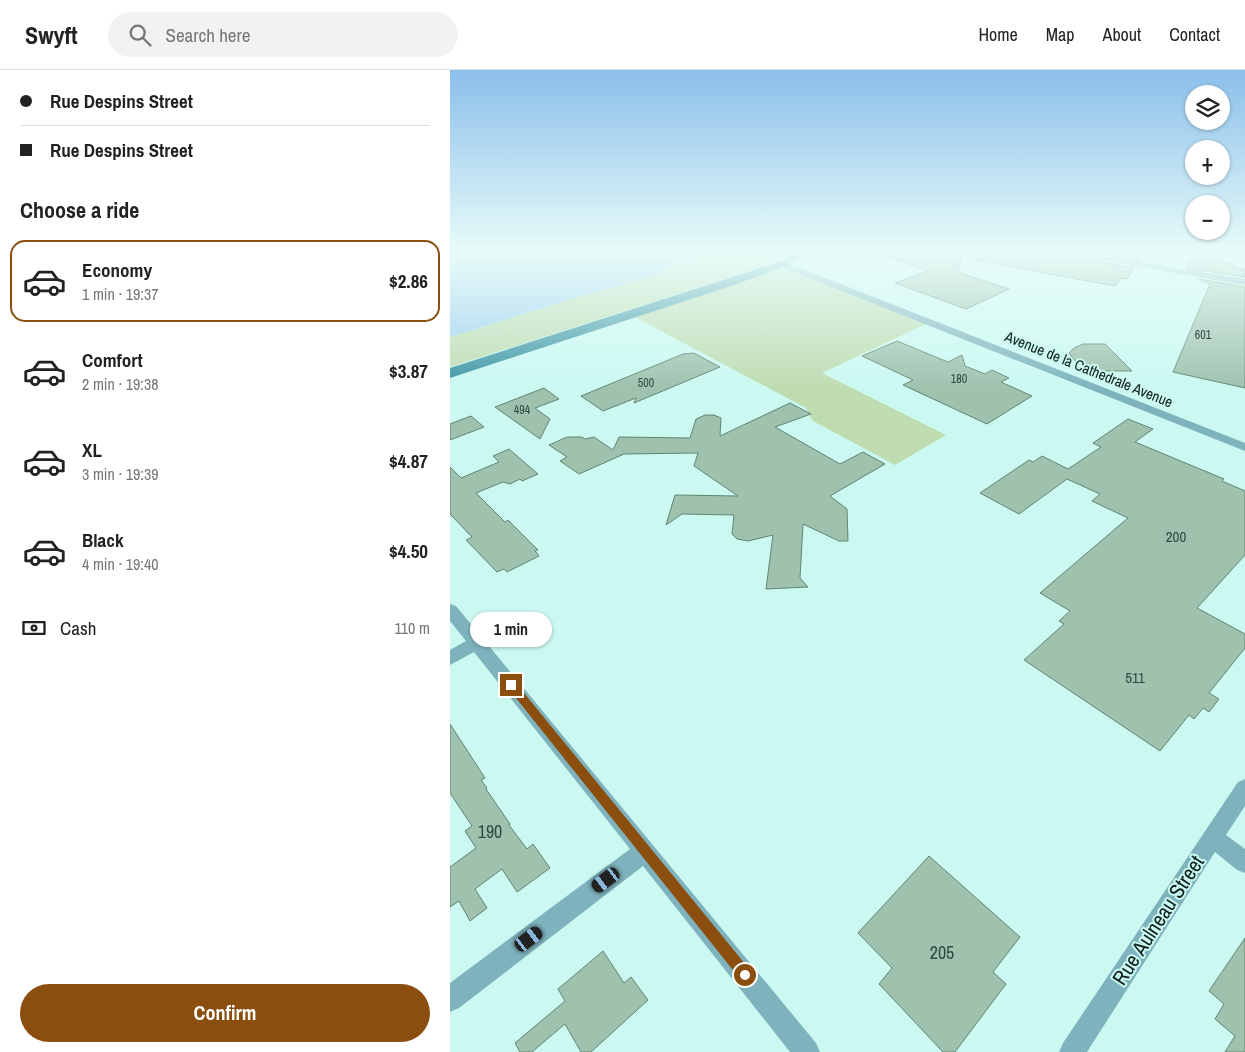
<!DOCTYPE html>
<meta charset="utf-8">
<style>
body{margin:0;font-family:"Archivo Narrow",sans-serif;background:#f2f2f2;color:#222;height:100vh;display:flex;flex-direction:column;font-size:19px;white-space:nowrap}
*{box-sizing:border-box;margin:0}
p{font-size:16px;color:#767676}
.icon{flex:none;width:28px;height:28px;fill:none;stroke:currentColor;stroke-width:2;stroke-linecap:round;stroke-linejoin:round}
.map{position:relative;flex:1;overflow:hidden}
.details{display:flex;flex-direction:column;background:#fff;width:450px}
.details>*{flex:none}
.top-card{display:grid;align-content:center;height:110px;padding:0 20px;background:#fff}
.fabs{position:absolute;left:735px;top:15px;display:grid;gap:10px}
.fabs a{display:grid;place-items:center;width:45px;height:45px;border-radius:50%;background:#fff;box-shadow:0 1px 4px #0004;font-size:25px}
.end{position:absolute;width:22px;height:22px;margin:-11px;border:6px solid #8b4e0f;background:#fff;box-shadow:0 0 0 2px #fff}
.from{border-radius:50%}
.bubble{position:absolute;height:35px;border-radius:18px;background:#fff;box-shadow:0 1px 4px #0004;font-size:16px;font-weight:700;line-height:35px;text-align:center}
.car{position:absolute;width:15px;height:30px;margin:-15px -8px;border-radius:6px;box-shadow:0 0 4px 1px #0007;background:linear-gradient(#222 24%,#8ab4d8 0 40%,#222 0 76%,#8ab4d8 0 86%,#222 0)}
.top-card b{display:flex;align-items:center;gap:18px;height:48px;font-size:19px}
.top-card b+b{border-top:1px solid #e0e0e0}
.top-card i{width:12px;height:12px;background:#222}
ul{padding:0;list-style:none}
li{display:flex;align-items:center;gap:15px;height:82px;margin:0 10px 8px;padding:0 10px;border:2px solid transparent;border-radius:15px}
li div{flex:1}
li b{display:block;font-size:19px}
li em{font-style:normal;font-weight:700}
li.on{border-color:#8b4e0f}
li>.icon{width:45px;height:45px;stroke-width:1.5}
h2{padding:0 20px;font-size:22px;line-height:60px}
.pay{display:flex;align-items:center;gap:12px;height:55px;padding:0 20px;font-size:19px}
.pay p{margin-inline-start:auto}
.cta{display:flex;gap:10px;margin-top:auto;padding:10px 20px}
.cta a{flex:1;height:58px;border-radius:30px;background:#8b4e0f;color:#fff;font-size:20px;font-weight:700;line-height:58px;text-align:center}
header{display:flex;align-items:center;gap:30px;box-sizing:border-box;height:70px;padding:0 25px;background:#fff;border-bottom:1px solid #e0e0e0}
header strong{font-size:24px}
nav{display:flex;gap:28px;margin-inline-start:auto;font-size:18px}
.search{width:350px;height:45px;background:#f2f2f2;display:flex;align-items:center;gap:12px;box-sizing:border-box;padding:0 18px;border-radius:28px;color:#767676;font-size:19px}
main{display:flex;flex:1;min-height:0}
.map>svg:first-child{display:block}
.green{fill:#bfdcb1}
.water{fill:#9fcfef}
.building{fill:#9ec2ae;stroke:#618471}
.lines{fill:none;stroke-linecap:round;stroke-linejoin:round}
.street{fill:#7eb3be;fill-rule:evenodd}
.secondary{fill:#3d95a5;fill-rule:evenodd}
.route{fill:#8b4e0f}
.labels{text-anchor:middle;dominant-baseline:central;stroke-width:4;stroke-linejoin:round;paint-order:stroke}
.far-number-label{font-size:12px;fill:#334842}
.far-street-label{font-size:15px;fill:#0f201e;stroke:#cbf9f2}
.number-label{font-size:15px;fill:#334842}
.near-number-label{font-size:18px;fill:#334842}
.near-street-label{font-size:21px;fill:#0f201e;stroke:#cbf9f2}
</style>
<header>
<strong>Swyft</strong>
<div class="search"><svg class="icon" aria-label="search" viewBox="0 0 24 24"><circle cx="10" cy="10" r="6"/><path d="M15 15l6 6"/></svg>Search here</div>
<nav><a>Home</a><a>Map</a><a>About</a><a>Contact</a></nav>
</header>
<main>
<section class="details">
<div class="top-card">
<b><i class="from"></i>Rue Despins Street</b>
<b><i></i>Rue Despins Street</b>
</div>
<h2>Choose a ride</h2>
<ul>
<li class="on"><svg class="icon" aria-label="car" viewBox="0 0 24 24"><path d="M5 17H2v-5l4-1 3-4h7l3 4 3 1v5h-3M9 17h6M6 11h13"/><circle cx="7" cy="17" r="2"/><circle cx="17" cy="17" r="2"/></svg><div><b>Economy</b><p>1 min · 19:37</p></div><em>$2.86</em></li>
<li><svg class="icon" aria-label="car" viewBox="0 0 24 24"><path d="M5 17H2v-5l4-1 3-4h7l3 4 3 1v5h-3M9 17h6M6 11h13"/><circle cx="7" cy="17" r="2"/><circle cx="17" cy="17" r="2"/></svg><div><b>Comfort</b><p>2 min · 19:38</p></div><em>$3.87</em></li>
<li><svg class="icon" aria-label="car" viewBox="0 0 24 24"><path d="M5 17H2v-5l4-1 3-4h7l3 4 3 1v5h-3M9 17h6M6 11h13"/><circle cx="7" cy="17" r="2"/><circle cx="17" cy="17" r="2"/></svg><div><b>XL</b><p>3 min · 19:39</p></div><em>$4.87</em></li>
<li><svg class="icon" aria-label="car" viewBox="0 0 24 24"><path d="M5 17H2v-5l4-1 3-4h7l3 4 3 1v5h-3M9 17h6M6 11h13"/><circle cx="7" cy="17" r="2"/><circle cx="17" cy="17" r="2"/></svg><div><b>Black</b><p>4 min · 19:40</p></div><em>$4.50</em></li>
</ul>
<div class="pay"><svg class="icon" aria-label="cash" viewBox="0 0 24 24"><path d="M3 7h18v10H3z"/><circle cx="12" cy="12" r="2"/></svg>Cash<p>110 m</p></div>
<div class="cta"><a>Confirm</a></div>
</section>
<div class="map">
<svg width="795" height="982" viewBox="0 0 795 982">
<rect width="100%" height="100%" fill="#cbf9f2"/>
<path class="green" d="M 270,183 L 342,183 L 299,201 L 0,297 L 0,267 L 131,226 L 210,204 L 207,203 L 222,197 L 223,192 C 238,187 255,188 270,183 Z
M 333,194 L 480,252 L 372,303 L 496,365 L 445,395 L 363,351 L 356,338 L 181,245 Z"/>
<path class="water" d="M 0,183 L 270,183 C 255,188 239,187 223,192 L 222,197 L 208,202 L 211,204 L 131,226 L 0,267 Z"/>
<path class="building" d="M 432,183 L 513,183 L 508,202 L 559,219 L 516,239 L 445,213 L 477,201 L 432,185 Z
M 526,183 L 563,183 L 605,190 L 606,183 L 614,183 L 620,187 L 684,198 L 677,209 L 671,208 L 665,216 L 525,190 Z
M 642,183 L 693,183 L 689,190 Z
M 741,187 L 783,194 L 782,197 L 795,199 L 795,207 L 736,198 Z
M 749,209 L 795,217 L 795,318 L 723,302 L 760,214 Z
M 447,271 L 498,292 L 512,285 L 515,296 L 535,304 L 542,300 L 559,308 L 551,312 L 582,326 L 537,354 L 453,315 L 463,310 L 412,286 Z
M 633,274 L 655,274 L 682,301 L 652,301 L 631,295 L 623,289 L 619,283 L 624,278 Z
M 244,283 L 270,297 L 184,333 L 186,328 L 153,341 L 131,326 L 233,284 Z
M 94,318 L 109,329 L 85,338 L 100,349 L 90,369 L 45,337 Z
M 340,333 L 361,344 L 325,357 L 390,394 L 413,382 L 435,394 L 380,426 L 397,439 L 398,471 L 389,471 L 353,454 L 350,508 L 358,517 L 316,519 L 323,465 L 298,471 L 287,469 L 282,464 L 284,445 L 232,444 L 216,455 L 225,425 L 288,426 L 244,396 L 248,383 L 174,384 L 129,404 L 110,391 L 117,387 L 99,375 L 117,367 L 132,367 L 135,369 L 144,367 L 163,380 L 169,367 L 240,368 L 246,349 L 255,345 L 264,345 L 271,348 L 270,366 Z
M 21,346 L 34,357 L 0,370 L 0,354 Z
M 678,349 L 703,359 L 685,372 L 774,409 L 772,411 L 795,421 L 795,485 L 747,538 L 795,564 L 795,578 L 759,623 L 769,629 L 759,642 L 753,638 L 744,649 L 739,645 L 710,681 L 574,590 L 614,554 L 609,551 L 620,541 L 590,523 L 678,448 L 642,431 L 650,424 L 617,409 L 569,444 L 530,423 L 579,390 L 583,392 L 592,386 L 618,399 L 651,377 L 643,373 Z
M 59,379 L 88,404 L 72,411 L 70,409 L 60,414 L 53,412 L 26,423 L 55,452 L 58,450 L 88,480 L 85,481 L 89,486 L 57,502 L 54,499 L 47,502 L 16,470 L 22,467 L 0,444 L 0,397 L 11,408 L 49,392 L 43,386 Z
M 0,654 L 35,708 L 31,710 L 37,718 L 36,719 L 60,754 L 59,755 L 77,779 L 83,774 L 100,798 L 67,822 L 52,799 L 25,819 L 37,838 L 20,851 L 9,831 L 0,837 L 0,797 L 26,778 L 15,761 L 22,756 L 0,723 Z
M 479,786 L 570,867 L 543,902 L 556,914 L 505,982 L 493,982 L 429,914 L 442,898 L 408,863 Z
M 795,868 L 795,982 L 775,982 L 785,966 L 765,949 L 774,934 L 759,921 Z
M 153,881 L 174,913 L 181,907 L 198,930 L 141,982 L 131,982 L 115,954 L 82,982 L 70,982 L 65,973 L 115,931 L 108,919 Z"/>
<g class="lines">
<path class="street" d="M 616,183 L 632,183 L 795,209 L 795,215 L 620,185 Z
M 329,192 L 335,192 L 795,373 L 795,381 L 329,196 Z
M 0,534 L 6,536 L 366,973 L 370,982 L 340,982 L 193,796 L 9,938 L 0,942 L 0,913 L 180,779 L 24,582 L 0,595 L 0,580 L 16,571 L 0,551 Z
M 795,709 L 795,736 L 776,765 L 795,779 L 795,803 L 787,800 L 765,782 L 637,982 L 609,982 L 613,973 L 788,712 Z"/>
<path class="secondary" d="M 347,183 L 361,183 L 336,196 L 284,215 L 0,308 L 0,298 L 276,209 L 328,192 Z"/>
</g>
<linearGradient id="sky" x2="0" y2="1"><stop stop-color="#8bbfeb"/><stop offset="0.57" stop-color="#e8fcf9"/><stop offset="1" stop-color="#e8fcf9" stop-opacity="0"/></linearGradient>
<rect width="795" height="320" fill="url(#sky)"/>
<path class="route" d="M 61,611 L 65,612 L 300,900 L 302,905 L 300,909 L 295,911 L 290,909 L 58,618 L 58,612 Z"/>
<g class="labels">
<g class="far-number-label">
<text x="753" y="265">601</text>
<text x="509" y="309">180</text>
<text x="196" y="313">500</text>
<text x="72" y="340">494</text>
</g>
<g class="far-street-label">
<text transform="translate(639 299) rotate(22)">Avenue de la Cathedrale Avenue</text>
</g>
<g class="number-label">
<text x="726" y="466">200</text>
<text x="685" y="607">511</text>
</g>
<g class="near-number-label">
<text x="40" y="761">190</text>
<text x="492" y="882">205</text>
</g>
<g class="near-street-label">
<text transform="translate(708 850) rotate(-57)">Rue Aulneau Street</text>
</g>
</g>
</svg>
<div class="fabs">
<a><svg class="icon" aria-label="layers" viewBox="0 0 24 24"><path d="M12 4l9 5-9 5-9-5zM3 14l9 5 9-5"/></svg></a>
<a>+</a>
<a>−</a>
</div>
<i class="end from" style="left:295px;top:905px"></i>
<i class="end" style="left:61px;top:615px"></i>
<div class="bubble" style="left:20px;top:542px;width:82px">1 min</div>
<i class="car" style="left:156px;top:810px;rotate:233deg"></i>
<i class="car" style="left:79px;top:869px;rotate:53deg"></i>
</div>
</main>
